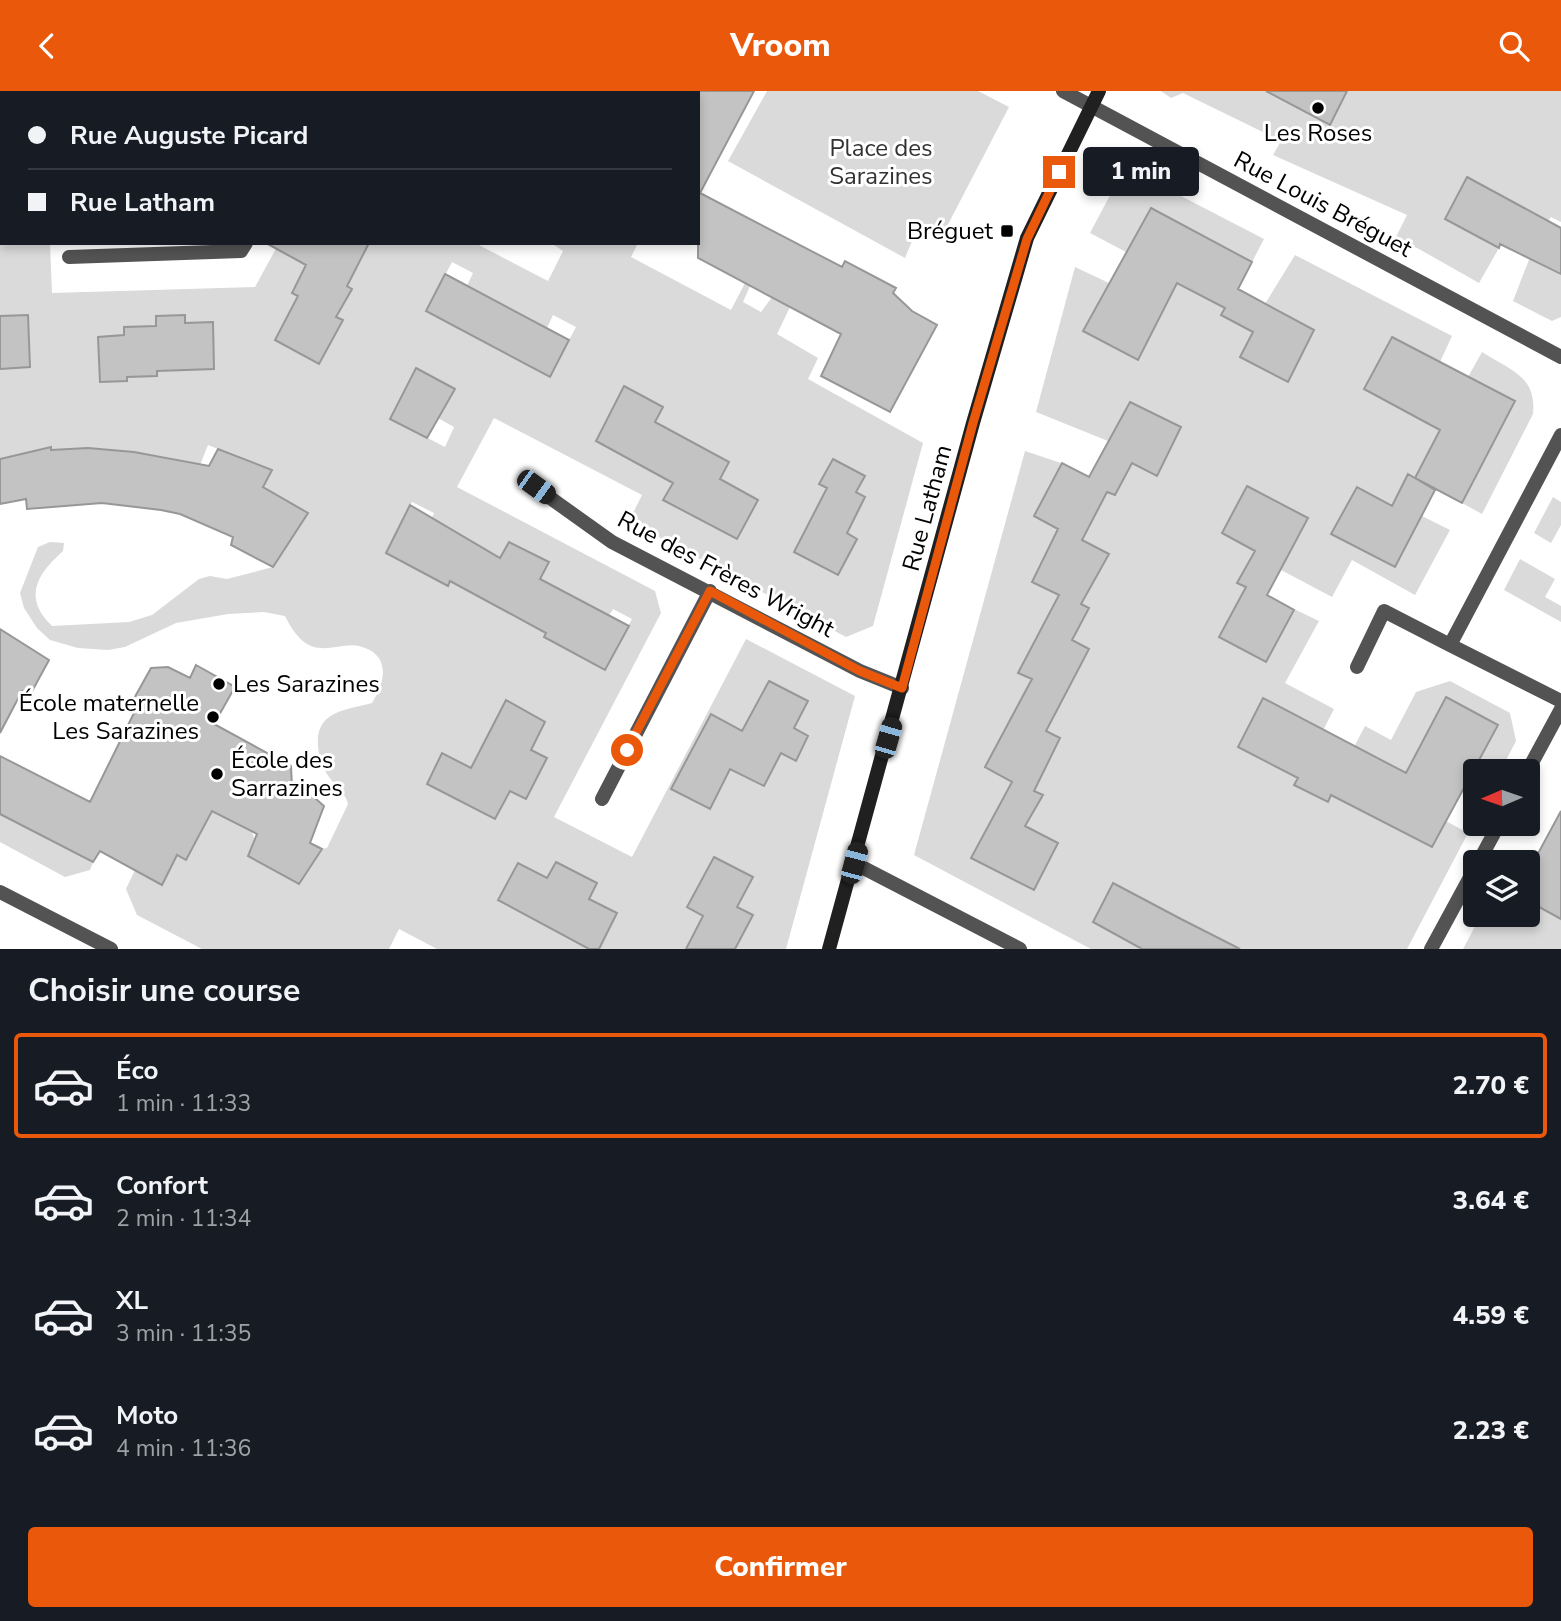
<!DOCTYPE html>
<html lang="fr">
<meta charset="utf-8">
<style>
body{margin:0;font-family:"Nunito Sans",sans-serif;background:#242831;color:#f1f3f6;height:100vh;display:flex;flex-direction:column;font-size:26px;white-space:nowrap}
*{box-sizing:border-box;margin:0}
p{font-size:23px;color:#9ea1a6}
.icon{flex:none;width:38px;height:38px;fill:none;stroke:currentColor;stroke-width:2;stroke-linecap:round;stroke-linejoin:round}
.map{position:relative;height:858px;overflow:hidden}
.side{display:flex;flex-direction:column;background:#171b24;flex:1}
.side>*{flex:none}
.top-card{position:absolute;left:0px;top:0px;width:700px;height:154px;box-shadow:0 4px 10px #0003;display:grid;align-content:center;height:154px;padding:0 28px;background:#171b24}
.needle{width:46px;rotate:268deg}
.controls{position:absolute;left:1463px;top:668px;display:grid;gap:14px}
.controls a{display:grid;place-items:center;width:77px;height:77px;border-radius:7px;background:#171b24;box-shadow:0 4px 10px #0003;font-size:35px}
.end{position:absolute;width:32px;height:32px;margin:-16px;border:9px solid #ea580c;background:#fff;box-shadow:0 0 0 4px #fff}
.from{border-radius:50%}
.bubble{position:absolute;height:49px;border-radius:7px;background:#171b24;box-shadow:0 4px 10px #0003;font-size:23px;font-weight:800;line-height:49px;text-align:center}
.car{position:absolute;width:21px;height:42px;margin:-21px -10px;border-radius:9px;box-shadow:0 0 5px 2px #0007;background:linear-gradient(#222 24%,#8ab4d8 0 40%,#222 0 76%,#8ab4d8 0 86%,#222 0)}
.top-card b{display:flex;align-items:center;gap:24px;height:66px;font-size:26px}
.top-card b+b{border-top:2px solid #363941}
.top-card i{width:18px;height:18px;background:#f1f3f6}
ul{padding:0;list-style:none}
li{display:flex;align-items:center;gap:21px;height:105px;margin:0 14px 10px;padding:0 14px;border:4px solid transparent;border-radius:7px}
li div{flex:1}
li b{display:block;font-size:26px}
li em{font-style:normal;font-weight:800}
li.current{border-color:#ea580c}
li>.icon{width:63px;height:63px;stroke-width:1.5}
h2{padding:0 28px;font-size:32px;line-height:84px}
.cta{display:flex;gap:14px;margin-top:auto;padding:14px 28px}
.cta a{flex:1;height:80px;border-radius:7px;background:#ea580c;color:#fff;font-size:28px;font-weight:800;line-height:80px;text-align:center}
header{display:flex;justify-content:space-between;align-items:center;height:91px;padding:0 28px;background:#ea580c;color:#fff;font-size:32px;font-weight:800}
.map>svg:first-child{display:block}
.green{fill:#dadada;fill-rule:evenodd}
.building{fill:#c3c3c3;stroke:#979797;stroke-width:2}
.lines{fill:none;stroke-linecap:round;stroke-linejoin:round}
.street{stroke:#535353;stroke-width:14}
.secondary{stroke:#202020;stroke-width:14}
.route{stroke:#ea580c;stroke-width:9}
.poi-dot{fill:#000;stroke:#fff;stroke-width:2.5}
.labels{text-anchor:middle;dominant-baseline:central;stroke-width:6;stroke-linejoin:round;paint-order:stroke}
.poi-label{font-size:24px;fill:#000;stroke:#fff;text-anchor:end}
.park-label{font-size:24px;fill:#313131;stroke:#fff}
.street-label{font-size:24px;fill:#000;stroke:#fff}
</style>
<header><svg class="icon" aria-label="back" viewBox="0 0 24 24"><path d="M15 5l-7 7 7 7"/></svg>Vroom<svg class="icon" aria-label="search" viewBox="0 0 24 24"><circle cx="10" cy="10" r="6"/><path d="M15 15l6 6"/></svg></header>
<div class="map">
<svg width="1561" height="858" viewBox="0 0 1561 858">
<rect width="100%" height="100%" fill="#fff"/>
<path class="green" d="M 0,0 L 302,0 L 2,2 L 2,55 Z
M 767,0 L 978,0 L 1009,16 L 942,145 L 919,133 L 905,167 L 728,70 Z
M 1161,0 L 1266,0 L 1329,34 L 1347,0 L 1561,0 L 1561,131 L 1551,126 L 1548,130 L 1467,87 L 1445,128 L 1499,157 L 1479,192 L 1419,158 L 1395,148 L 1407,124 L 1273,64 L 1281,50 L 1183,2 L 1171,7 Z
M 1125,76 L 1264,148 L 1252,171 L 1151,117 L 1126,161 L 1090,142 Z
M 0,125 L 2,152 L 50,152 L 52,202 L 255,196 L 279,152 L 306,174 L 292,202 L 298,205 L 275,249 L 319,272 L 342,229 L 336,226 L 352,198 L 343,193 L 369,152 L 475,152 L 548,190 L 563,160 L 551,152 L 638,152 L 631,166 L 731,219 L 745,192 L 750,195 L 743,211 L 761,221 L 772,206 L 790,216 L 777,243 L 818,267 L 808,288 L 923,352 L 873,535 L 846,546 L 629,430 L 642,404 L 494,327 L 457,396 L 655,500 L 661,522 L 554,726 L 632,766 L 746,548 L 855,605 L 786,858 L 735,858 L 753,824 L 738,816 L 753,786 L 703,825 L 686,858 L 599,858 L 616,822 L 589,808 L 597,792 L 556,771 L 547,787 L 518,772 L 498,809 L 589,858 L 437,858 L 399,838 L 389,858 L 202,858 L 137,824 L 126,798 L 135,779 L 162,794 L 177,764 L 187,768 L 211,720 L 252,741 L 254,747 L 248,765 L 295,790 L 302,788 L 322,758 L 327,757 L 348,713 C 345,701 336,696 329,686 C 322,676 319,667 318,655 C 315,620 346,619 372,612 C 386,590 391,563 359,555 C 345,552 328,560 314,556 C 300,552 291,537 285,525 L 264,521 L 228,523 L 176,532 L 125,556 L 108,559 L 78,557 L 50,549 L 37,537 L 24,517 L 20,502 L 38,456 L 50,451 L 64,452 L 63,460 C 36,484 23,507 52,535 L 129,531 L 152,524 L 199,488 L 210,485 L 227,488 L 273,476 L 308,422 L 263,396 L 272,379 L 208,354 L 200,374 C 135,356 65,352 0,368 L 0,278 L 30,276 L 28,225 L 0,225 ZM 452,171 L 473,182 L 467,195 L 547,237 L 553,224 L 576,236 L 550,285 L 426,221 ZM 184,224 L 185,232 L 213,231 L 214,278 L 187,279 L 157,275 L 157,285 L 127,286 L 100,291 L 98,246 L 124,244 L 124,236 L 156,235 L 156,225 ZM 625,295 L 663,316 L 655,331 L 729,371 L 720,388 L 758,409 L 738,448 L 664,410 L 673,392 L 596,350 ZM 438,327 L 454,336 L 445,356 L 391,328 ZM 833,368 L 865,385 L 856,401 L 865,407 L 847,442 L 857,448 L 838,484 L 794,461 L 827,397 ZM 412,411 L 434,422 L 428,435 L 500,467 L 510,451 L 548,471 L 540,488 L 605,531 L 613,518 L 632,528 L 605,578 L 544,546 L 546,542 L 450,490 L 448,495 L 386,462 ZM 769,591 L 808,610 L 794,637 L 808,645 L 796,669 L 781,662 L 763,695 L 730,678 L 710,718 L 671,698 L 711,623 L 742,640 ZM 506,610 L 545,631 L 531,659 L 547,667 L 526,708 L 510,700 L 495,728 L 442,663 L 471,677 Z
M 1295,164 L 1452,245 L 1440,271 L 1391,246 L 1364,298 L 1410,322 L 1453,314 L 1415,387 L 1408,384 L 1392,415 L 1357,396 L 1332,443 L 1394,476 L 1422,425 L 1450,439 L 1415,504 L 1352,469 L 1332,506 L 1281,479 L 1308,427 L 1246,396 L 1222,442 L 1255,460 L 1237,491 L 1246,496 L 1220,546 L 1266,571 L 1294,518 L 1319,530 L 1285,592 L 1334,618 L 1295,694 L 1327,711 L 1331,704 L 1431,756 L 1446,730 L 1468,742 L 1407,858 L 1240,858 L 1113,792 L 1093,831 L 1126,849 L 1151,858 L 1091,858 L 914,764 L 1025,360 L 1061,372 L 1034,425 L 1058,438 L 1032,490 L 1058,504 L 1019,581 L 1064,605 L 1089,559 L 1072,549 L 1088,517 L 1081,513 L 1109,463 L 1082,449 L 1107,401 L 1116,404 L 1132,372 L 1157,385 L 1181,337 L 1130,311 L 1108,350 L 1036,321 L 1075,176 L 1109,192 L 1083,240 L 1138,268 L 1154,179 L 1225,217 L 1221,224 L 1253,241 L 1288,291 L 1314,239 L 1265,213 ZM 1013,623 L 1060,647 L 1034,700 L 1042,704 L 1025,735 L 1058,752 L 1034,799 L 972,766 L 1012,691 L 985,676 Z
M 1530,166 L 1561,183 L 1561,226 L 1552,230 L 1513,210 Z
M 1482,261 C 1510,279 1537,285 1533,323 L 1482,423 L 1462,412 L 1515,311 L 1468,286 Z
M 1553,406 L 1561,411 L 1561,434 L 1551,452 L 1534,442 Z
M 1520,468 L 1555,488 L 1545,506 L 1561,515 L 1561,531 L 1504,499 Z
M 1450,590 L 1510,622 L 1516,650 L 1501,679 L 1475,677 L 1498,633 L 1446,606 L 1421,653 L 1429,696 L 1354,656 L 1365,635 L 1391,649 L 1416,601 Z
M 0,723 L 93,771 L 90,779 L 65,786 L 0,751 Z
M 1528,810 L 1561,828 L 1561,858 L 1463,858 L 1481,824 L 1528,824 Z"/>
<path class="building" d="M 698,0 L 754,0 L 700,102 L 842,176 L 845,170 L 896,197 L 893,202 L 912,220 L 937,234 L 890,321 L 821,285 L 841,243 L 698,167 Z
M 1266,0 L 1347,0 L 1330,34 Z
M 1467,86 L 1561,137 L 1561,183 L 1500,153 L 1499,157 L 1445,128 Z
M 1151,117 L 1252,171 L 1238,198 L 1314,239 L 1288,291 L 1240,266 L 1253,241 L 1221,224 L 1225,217 L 1177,192 L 1138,269 L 1083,240 Z
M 266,152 L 369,152 L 347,195 L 352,198 L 336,226 L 343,229 L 319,273 L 275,249 L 298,205 L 292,202 L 306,174 Z
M 445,183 L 569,249 L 550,286 L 426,220 Z
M 28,224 L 30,276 L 0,278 L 0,225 Z
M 185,224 L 185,232 L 213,231 L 214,278 L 157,280 L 157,285 L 127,286 L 127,290 L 100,291 L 98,246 L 124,244 L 124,236 L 156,235 L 156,225 Z
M 1392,246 L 1515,310 L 1462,412 L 1415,387 L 1440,339 L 1364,298 Z
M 416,277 L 455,298 L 427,347 L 390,328 Z
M 624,295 L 663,316 L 655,331 L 729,371 L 720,388 L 758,409 L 737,448 L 663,409 L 673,392 L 596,350 Z
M 1130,311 L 1181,336 L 1157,385 L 1132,372 L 1115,404 L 1107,401 L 1082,449 L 1109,463 L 1081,513 L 1089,517 L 1072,549 L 1089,558 L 1046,640 L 1060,647 L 1034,700 L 1043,704 L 1025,735 L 1058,752 L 1034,799 L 971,767 L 1012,691 L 985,676 L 1032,588 L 1018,582 L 1059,504 L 1032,491 L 1058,438 L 1034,425 L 1062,372 L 1089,386 Z
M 51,356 L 51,359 L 88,357 L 134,361 L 209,375 L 218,358 L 272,379 L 263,396 L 308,422 L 273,476 L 231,454 L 233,446 L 180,423 L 161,419 L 102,412 L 27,418 L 26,408 L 0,413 L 0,368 Z
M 833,368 L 865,385 L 856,401 L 865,406 L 847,442 L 857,448 L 838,484 L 794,461 L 827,397 L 819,393 Z
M 1408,383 L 1435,399 L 1395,476 L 1331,443 L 1357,396 L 1392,415 Z
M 1247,395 L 1308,427 L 1267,504 L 1294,519 L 1266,571 L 1219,546 L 1246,496 L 1237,492 L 1255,460 L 1222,442 Z
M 410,414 L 500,467 L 509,451 L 549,471 L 540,488 L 629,535 L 605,579 L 544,546 L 546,542 L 450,490 L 448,495 L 386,462 Z
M 0,538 L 49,569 L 30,604 L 22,600 L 0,642 Z
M 196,574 L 235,596 L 214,633 L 291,675 L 292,696 L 315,707 L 324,715 L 310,752 L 322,758 L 299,793 L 248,765 L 257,743 L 212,720 L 186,769 L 177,764 L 162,794 L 100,760 L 93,771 L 0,723 L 0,665 L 90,711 L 138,614 L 132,611 L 151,577 L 168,576 L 190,587 Z
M 769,590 L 808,610 L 794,637 L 808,645 L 796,670 L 781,662 L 764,695 L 730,678 L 710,718 L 671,698 L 711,623 L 742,640 Z
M 1446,606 L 1498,634 L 1432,756 L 1331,704 L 1328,711 L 1294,694 L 1298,687 L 1238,656 L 1263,607 L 1406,682 Z
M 506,609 L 545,631 L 531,659 L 547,667 L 526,708 L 510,700 L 495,728 L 427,693 L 442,662 L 471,677 Z
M 1561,720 L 1561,828 L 1528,810 L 1528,781 Z
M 714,766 L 753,786 L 737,816 L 753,824 L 735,858 L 686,858 L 703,825 L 687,816 Z
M 556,771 L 597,792 L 589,808 L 617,822 L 599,858 L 589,858 L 498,809 L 518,772 L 547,787 Z
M 1113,792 L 1181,828 L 1240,858 L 1142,858 L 1093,831 Z"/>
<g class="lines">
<path class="street" d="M 1063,0 L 1561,266
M 327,2 L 328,0
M 578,2 L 579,0
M 69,166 L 241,160 L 246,152
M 1561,344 L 1450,554 L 1561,610
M 535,396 L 612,451 L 860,580 L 902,597
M 1357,576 L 1384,520 L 1450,554
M 1527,681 L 1561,618
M 602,708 L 710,500
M 854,772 L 1020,858
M 1478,772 L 1499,733
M 0,801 L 111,858
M 1431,858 L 1475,777"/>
<path class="secondary" d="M 829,858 L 973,332 L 1027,147 L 1099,0"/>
</g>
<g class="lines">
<path class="route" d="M 627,659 L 710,500 L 860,580 L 902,597 L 973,332 L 1027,148 L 1059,81"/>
</g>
<g class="poi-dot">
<circle cx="1318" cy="17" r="7"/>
<rect x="1000" y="133" width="14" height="14" rx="3.5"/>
<circle cx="219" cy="593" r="7"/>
<circle cx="213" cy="626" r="7"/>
<circle cx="217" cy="683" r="7"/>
</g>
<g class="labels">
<g class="poi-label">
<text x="1318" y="42" text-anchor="middle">Les Roses</text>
<text x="993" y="140">Bréguet</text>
<text x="233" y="593" text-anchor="start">Les Sarazines</text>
<text x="199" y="612">École maternelle<tspan x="199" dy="28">Les Sarazines</tspan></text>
<text x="231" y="669" text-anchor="start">École des<tspan x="231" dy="28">Sarrazines</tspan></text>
</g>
<g class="park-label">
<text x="881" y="57">Place des<tspan x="881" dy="28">Sarazines</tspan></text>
</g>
<g class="street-label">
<text transform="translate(1323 113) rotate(28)">Rue Louis Bréguet</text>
<text transform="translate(927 417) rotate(-75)">Rue Latham</text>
<text transform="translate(726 483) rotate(28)">Rue des Frères Wright</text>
</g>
</g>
</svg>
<div class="controls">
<a><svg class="needle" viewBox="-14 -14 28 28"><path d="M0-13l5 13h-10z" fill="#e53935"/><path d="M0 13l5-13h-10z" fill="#9ea1a6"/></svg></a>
<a><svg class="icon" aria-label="layers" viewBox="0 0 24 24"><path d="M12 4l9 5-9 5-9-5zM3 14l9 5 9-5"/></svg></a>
</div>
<i class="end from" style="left:627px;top:659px"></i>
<i class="end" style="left:1059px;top:81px"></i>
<div class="bubble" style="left:1083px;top:56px;width:116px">1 min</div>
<i class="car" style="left:536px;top:396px;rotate:126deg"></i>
<i class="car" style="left:888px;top:647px;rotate:16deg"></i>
<i class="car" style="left:854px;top:772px;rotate:15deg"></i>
<div class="top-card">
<b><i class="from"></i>Rue Auguste Picard</b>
<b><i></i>Rue Latham</b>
</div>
</div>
<section class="side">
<h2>Choisir une course</h2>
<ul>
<li class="current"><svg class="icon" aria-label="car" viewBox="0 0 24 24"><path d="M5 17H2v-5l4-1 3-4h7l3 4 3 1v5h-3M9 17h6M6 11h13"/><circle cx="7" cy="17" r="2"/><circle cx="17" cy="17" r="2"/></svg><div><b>Éco</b><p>1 min · 11:33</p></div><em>2.70 €</em></li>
<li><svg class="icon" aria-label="car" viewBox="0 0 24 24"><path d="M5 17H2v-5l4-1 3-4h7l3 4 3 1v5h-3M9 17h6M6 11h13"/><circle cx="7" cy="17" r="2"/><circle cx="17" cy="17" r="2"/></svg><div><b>Confort</b><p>2 min · 11:34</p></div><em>3.64 €</em></li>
<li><svg class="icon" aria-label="car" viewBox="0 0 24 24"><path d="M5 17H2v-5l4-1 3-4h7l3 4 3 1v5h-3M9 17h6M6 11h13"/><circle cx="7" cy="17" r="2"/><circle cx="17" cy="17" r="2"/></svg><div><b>XL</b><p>3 min · 11:35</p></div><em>4.59 €</em></li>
<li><svg class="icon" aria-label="car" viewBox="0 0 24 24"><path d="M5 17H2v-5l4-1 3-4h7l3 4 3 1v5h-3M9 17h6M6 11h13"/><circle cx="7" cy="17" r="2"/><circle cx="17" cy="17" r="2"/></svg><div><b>Moto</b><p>4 min · 11:36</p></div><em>2.23 €</em></li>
</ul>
<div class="cta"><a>Confirmer</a></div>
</section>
